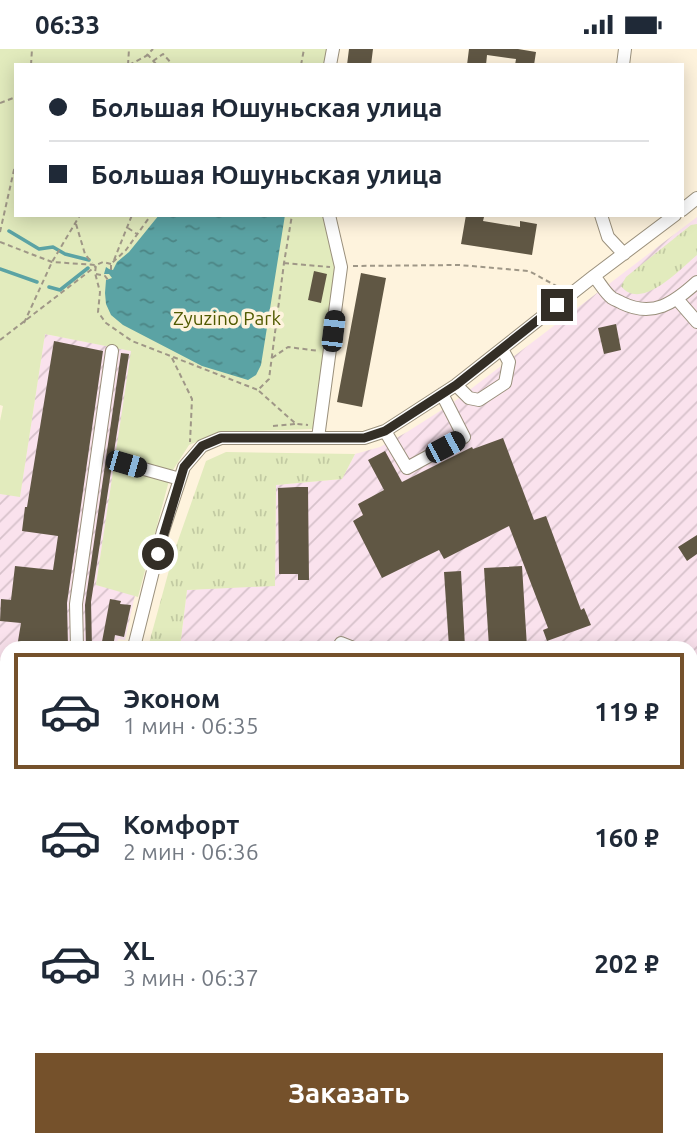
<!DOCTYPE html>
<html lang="ru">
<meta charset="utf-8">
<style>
body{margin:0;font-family:Ubuntu,sans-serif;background:#f2f2f3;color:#1f2937;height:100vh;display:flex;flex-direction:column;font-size:26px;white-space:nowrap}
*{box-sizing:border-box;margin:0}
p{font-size:23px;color:#747a83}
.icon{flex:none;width:38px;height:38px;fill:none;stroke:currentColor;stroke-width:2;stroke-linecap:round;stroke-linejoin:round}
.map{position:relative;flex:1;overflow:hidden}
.side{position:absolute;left:0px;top:592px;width:698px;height:506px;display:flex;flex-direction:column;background:#fff;border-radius:21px 21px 0 0;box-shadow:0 4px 18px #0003}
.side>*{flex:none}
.hud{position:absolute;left:14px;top:14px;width:670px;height:154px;border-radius:0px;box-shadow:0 4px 18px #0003;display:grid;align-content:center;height:154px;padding:0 35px;background:#fff}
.end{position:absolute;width:32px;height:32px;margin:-16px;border:9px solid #332e26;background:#fff;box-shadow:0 0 0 4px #fff}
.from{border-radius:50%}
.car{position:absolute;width:21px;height:42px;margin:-21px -10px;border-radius:9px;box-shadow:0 0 5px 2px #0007;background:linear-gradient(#222 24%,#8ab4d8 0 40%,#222 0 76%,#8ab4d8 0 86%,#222 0)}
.hud b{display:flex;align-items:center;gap:24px;height:66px;font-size:26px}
.hud b+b{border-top:2px solid #e0e1e3}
.hud i{width:18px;height:18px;background:#1f2937}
ul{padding:12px 0 0;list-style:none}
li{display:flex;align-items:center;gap:21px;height:116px;margin:0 14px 10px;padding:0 21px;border:4px solid transparent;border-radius:0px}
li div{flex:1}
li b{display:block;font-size:26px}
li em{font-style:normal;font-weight:700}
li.current{border-color:#75512b}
li>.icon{width:63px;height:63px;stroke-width:1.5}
.primary-button{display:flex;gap:14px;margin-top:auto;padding:14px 35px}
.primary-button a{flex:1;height:80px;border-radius:0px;background:#75512b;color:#fff;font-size:28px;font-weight:700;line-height:80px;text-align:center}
.status{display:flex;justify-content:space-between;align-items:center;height:49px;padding:0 35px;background:#fff;direction:ltr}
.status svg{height:19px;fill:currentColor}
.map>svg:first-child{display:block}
.industrial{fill:url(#industrial-furrows)}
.grass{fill:url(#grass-tufts)}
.park{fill:#e2ebbd}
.water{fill:url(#water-ripples)}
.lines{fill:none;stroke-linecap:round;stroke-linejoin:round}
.stream{stroke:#5ba3a4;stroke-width:3.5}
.building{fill:#605744}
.minor-casing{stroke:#9a907c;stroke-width:14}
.major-casing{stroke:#9a907c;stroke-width:18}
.path{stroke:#9f9787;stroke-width:2;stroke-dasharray:5 3.5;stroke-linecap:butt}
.minor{stroke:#fff;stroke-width:12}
.major{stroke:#fff;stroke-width:16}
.route{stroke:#332e26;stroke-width:9}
.labels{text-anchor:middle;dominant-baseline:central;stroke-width:7;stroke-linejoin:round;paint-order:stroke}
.park-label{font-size:19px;fill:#515a00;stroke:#fef3dd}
</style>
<div class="status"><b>06:33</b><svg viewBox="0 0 49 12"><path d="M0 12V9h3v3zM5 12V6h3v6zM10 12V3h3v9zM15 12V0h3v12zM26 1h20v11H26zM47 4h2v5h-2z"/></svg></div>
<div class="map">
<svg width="697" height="1096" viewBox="0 0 697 1096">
<defs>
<pattern id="industrial-furrows" width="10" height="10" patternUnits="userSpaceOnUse" patternTransform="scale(1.75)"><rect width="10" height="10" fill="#fae2ed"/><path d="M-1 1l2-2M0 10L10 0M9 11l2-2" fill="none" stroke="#d7c2cb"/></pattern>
<pattern id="grass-tufts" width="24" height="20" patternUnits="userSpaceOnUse" patternTransform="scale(1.75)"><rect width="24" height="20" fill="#e2ebbd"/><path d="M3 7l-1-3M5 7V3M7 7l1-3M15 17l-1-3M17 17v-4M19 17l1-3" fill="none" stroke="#c2caa2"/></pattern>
<pattern id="water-ripples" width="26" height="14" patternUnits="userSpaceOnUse" patternTransform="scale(1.75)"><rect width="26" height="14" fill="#5ba3a4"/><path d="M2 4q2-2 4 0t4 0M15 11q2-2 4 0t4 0" fill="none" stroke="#4c8585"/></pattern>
</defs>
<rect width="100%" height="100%" fill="#fef3dd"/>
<path class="industrial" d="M 697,168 L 697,907 L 691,920 L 691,598 L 180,598 L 187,541 L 275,536 L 276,436 L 342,430 L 355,405 L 380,398 L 407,383 L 451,355 Z
M 45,285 L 132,302 L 96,536 L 135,546 L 125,591 L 118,590 L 116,598 L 7,598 L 7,806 L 0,804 L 0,445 L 20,447 Z
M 490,1090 L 616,1090 L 614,1096 L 503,1096 Z"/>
<path class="grass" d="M 697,175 L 697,206 C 680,220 641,263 621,237 L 626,228 L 691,176 Z
M 226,403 L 355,405 L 342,430 L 276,436 L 275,537 L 187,541 L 180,598 L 148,598 L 174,503 L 206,412 Z"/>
<path class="park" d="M 0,0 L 332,0 L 330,16 L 16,16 L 16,166 L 324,166 L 336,218 L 314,380 L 219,383 L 189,396 L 171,424 L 138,548 L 96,536 L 131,302 L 45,285 L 20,448 L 0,445 L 0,372 L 3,357 L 0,356 Z"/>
<path class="water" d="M 159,166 L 285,166 L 261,316 L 256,326 L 248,331 L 202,317 L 123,276 L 111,266 L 106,255 L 105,244 L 106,231 L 112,229 L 109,225 L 104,225 L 106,218 L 109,220 L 113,221 L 117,213 L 129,203 Z"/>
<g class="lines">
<path class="stream" d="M 9,182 L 39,200 L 53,198 L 65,205 L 89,211
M 0,220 L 37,233
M 49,238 L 60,241 L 88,219"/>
</g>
<path class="building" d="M 349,0 L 373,0 L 371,16 L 347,16 Z
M 469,0 L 518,0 L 536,3 L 534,16 L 515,16 L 516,10 L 487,6 L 486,16 L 467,16 Z
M 466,166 L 484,168 L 483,172 L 520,178 L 520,172 L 537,175 L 532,206 L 461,195 Z
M 314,222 L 327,225 L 321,254 L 308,251 Z
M 361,224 L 386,229 L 362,358 L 337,353 Z
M 616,275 L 621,301 L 604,305 L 598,279 Z
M 54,292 L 103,302 L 67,554 L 68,598 L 17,598 L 21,574 L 0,572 L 1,550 L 11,551 L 15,517 L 53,521 L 58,487 L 22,482 L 25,458 L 27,458 Z
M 121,304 L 129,305 L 91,553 L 92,598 L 86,598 L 85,556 Z
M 503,389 L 534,471 L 546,467 L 581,561 L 584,559 L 591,576 L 547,592 L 543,581 L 548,579 L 509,477 L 444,510 L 439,501 L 382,529 L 353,472 L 363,466 L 358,455 L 384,441 L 368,411 L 385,402 L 402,433 L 472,398 L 473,400 Z
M 297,438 L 308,438 L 309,531 L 298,531 L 298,525 L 279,525 L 278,439 Z
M 697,486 L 697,505 L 687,512 L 678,498 Z
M 522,517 L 527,598 L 489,598 L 484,519 Z
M 461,522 L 465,598 L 449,598 L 444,523 Z
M 110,550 L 121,552 L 120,555 L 131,556 L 124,588 L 115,586 L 113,598 L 101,598 Z"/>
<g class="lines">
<defs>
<path id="minor" d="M 330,16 L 333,0
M 623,16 L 625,0
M 682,161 L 697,149
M 601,166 L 608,188 L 624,205
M 594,227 C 600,234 605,244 612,249 C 615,251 619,252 622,254 C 653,269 674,254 697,233
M 677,250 L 697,273
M 456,336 L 469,349 L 479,351 L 505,334 L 509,313 L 502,300
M 385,382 L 407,419 L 464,388 L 442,345
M 318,389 L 341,218 L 329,166
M 126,415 L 180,430
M 77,598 L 76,555 L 112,302
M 134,598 L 163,482 L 184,418 L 202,397 L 221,389 L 364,389 L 385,382 L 456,336 L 594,227 L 675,166
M 339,598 L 341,594 L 351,598
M 691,617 L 697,623
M 691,732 L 697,734
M 6,786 L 7,780
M 691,823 L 697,809
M 691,863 L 697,866
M 691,949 L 697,936
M 399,1090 L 402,1096
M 467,1090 L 480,1096
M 627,1096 L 629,1090"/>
<path id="major" d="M 0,947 L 7,954
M 0,974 L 7,982
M 121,1090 L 129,1096
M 150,1090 L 158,1096"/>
</defs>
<use href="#minor" class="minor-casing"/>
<use href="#major" class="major-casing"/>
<path class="path" d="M 147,7 L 148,6 L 156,15
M 153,12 L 163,5 L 173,16
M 31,16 L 32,0
M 128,16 L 129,0
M 129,16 L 146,7 L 153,0
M 301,16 L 304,0
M 0,54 L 16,48
M 76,175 L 85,205 L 92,214
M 128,179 L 137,185
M 0,183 L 16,112
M 0,193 L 52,213 L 96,216
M 114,211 L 132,166
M 284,214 L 330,218
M 111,215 L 103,213 L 96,216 L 95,224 L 100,243 L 98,263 L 106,274 L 132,292 L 258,341 L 269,330 L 284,214 L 292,166
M 353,217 L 459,216 L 529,222 L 560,239
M 111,221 L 111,215 L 113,213 L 126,201 L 151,166
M 96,225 L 105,227 L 108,231
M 24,274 L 52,213 L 80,166
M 0,291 L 96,217
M 172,309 L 192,350 L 190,393
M 272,309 L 288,298 L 319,302
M 259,342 L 296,375 L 308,376
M 273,377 L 296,375
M 0,924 L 7,932
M 213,1090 L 221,1096
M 499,1090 L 512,1096"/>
<use href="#minor" class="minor"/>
<use href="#major" class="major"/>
</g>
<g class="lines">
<path class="route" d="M 158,505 L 184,418 L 202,397 L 221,389 L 364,389 L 385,382 L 456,336 L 557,256"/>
</g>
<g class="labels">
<g class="park-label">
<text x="227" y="269">Zyuzino Park</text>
</g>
</g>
</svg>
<i class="end from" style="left:158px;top:505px"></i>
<i class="end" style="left:557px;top:256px"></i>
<i class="car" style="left:333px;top:282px;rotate:7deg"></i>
<i class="car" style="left:445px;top:398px;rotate:62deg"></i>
<i class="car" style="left:126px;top:415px;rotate:106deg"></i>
<div class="hud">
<b><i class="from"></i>Большая Юшуньская улица</b>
<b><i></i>Большая Юшуньская улица</b>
</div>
<section class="side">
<ul>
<li class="current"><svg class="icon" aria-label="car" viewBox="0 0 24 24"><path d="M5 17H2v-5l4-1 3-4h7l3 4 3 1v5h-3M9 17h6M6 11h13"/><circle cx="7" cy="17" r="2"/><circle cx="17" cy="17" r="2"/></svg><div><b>Эконом</b><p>1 мин · 06:35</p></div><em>119 ₽</em></li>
<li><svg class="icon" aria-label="car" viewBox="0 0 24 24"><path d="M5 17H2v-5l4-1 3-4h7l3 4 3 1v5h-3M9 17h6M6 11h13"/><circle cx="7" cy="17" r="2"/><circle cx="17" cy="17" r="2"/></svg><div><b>Комфорт</b><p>2 мин · 06:36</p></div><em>160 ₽</em></li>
<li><svg class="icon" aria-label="car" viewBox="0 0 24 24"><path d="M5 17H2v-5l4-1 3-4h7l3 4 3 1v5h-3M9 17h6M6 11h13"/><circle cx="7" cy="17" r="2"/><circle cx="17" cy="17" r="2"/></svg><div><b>XL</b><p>3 мин · 06:37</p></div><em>202 ₽</em></li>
</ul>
<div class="primary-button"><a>Заказать</a></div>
</section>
</div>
